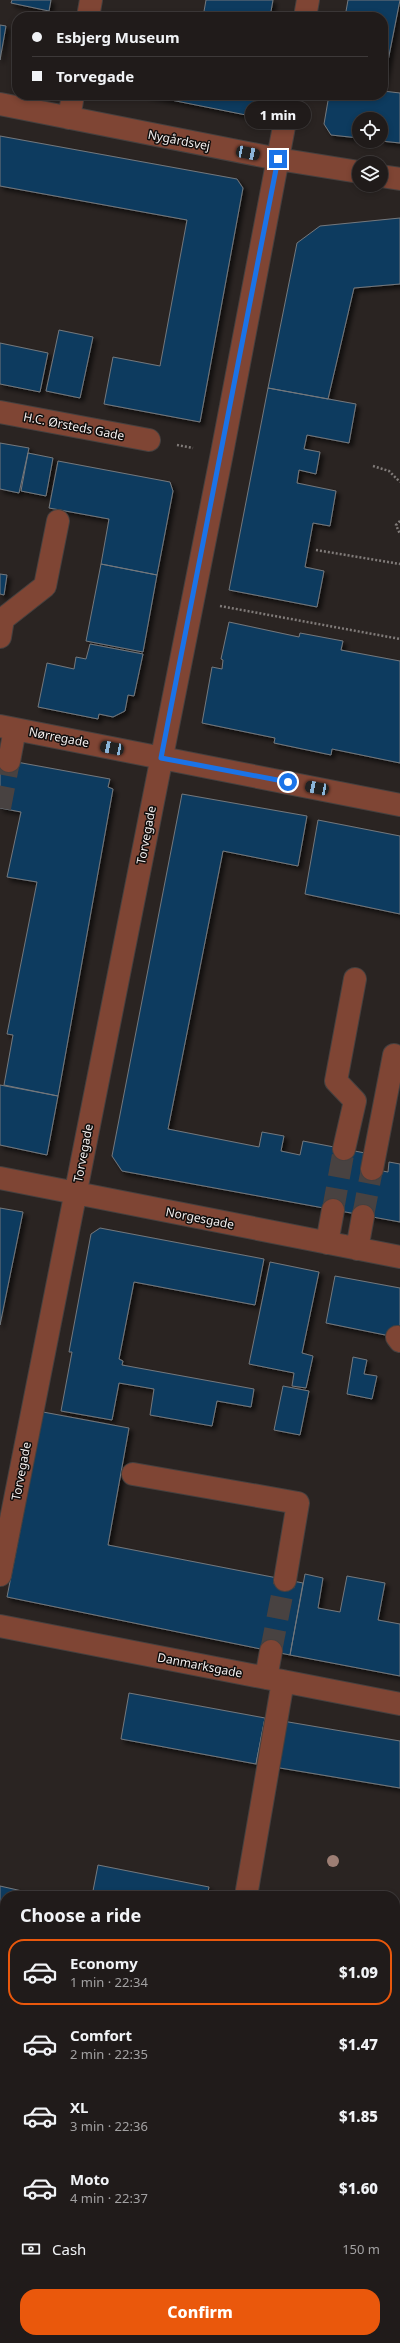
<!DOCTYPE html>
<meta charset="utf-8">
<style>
body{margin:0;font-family:"Noto Sans",sans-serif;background:#282423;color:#f1f3f6;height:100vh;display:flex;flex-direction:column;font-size:15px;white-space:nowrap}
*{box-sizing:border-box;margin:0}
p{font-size:13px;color:#a2a1a2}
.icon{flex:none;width:22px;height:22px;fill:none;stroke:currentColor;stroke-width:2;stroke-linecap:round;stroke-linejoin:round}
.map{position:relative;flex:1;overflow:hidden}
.side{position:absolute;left:0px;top:1891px;width:400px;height:452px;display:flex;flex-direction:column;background:#201b1a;border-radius:16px 16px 0 0;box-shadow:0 2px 6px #0003,0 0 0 1px #3d3939}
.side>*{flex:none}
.banner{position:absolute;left:12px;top:12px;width:376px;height:88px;border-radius:16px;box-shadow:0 2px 6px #0003,0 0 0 1px #3d3939;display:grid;align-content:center;height:88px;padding:0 20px;background:#201b1a}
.fabs{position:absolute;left:352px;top:112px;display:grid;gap:8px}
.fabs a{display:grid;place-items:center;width:36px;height:36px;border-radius:50%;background:#201b1a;box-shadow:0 2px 6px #0003,0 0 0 1px #3d3939;font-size:20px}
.end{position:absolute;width:18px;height:18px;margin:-9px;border:5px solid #1a73e8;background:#fff;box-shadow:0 0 0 2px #fff}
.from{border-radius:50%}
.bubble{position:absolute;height:28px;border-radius:14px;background:#201b1a;box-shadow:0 2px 6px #0003,0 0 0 1px #3d3939;font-size:13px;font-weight:800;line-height:28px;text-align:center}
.car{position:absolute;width:12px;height:24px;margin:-12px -6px;border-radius:5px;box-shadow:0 0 3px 1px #0007;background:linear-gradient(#222 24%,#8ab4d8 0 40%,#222 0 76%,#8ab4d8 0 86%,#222 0)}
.banner b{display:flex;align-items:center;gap:14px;height:38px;font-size:15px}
.banner b+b{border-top:1px solid #3d3939}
.banner i{width:10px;height:10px;background:#f1f3f6}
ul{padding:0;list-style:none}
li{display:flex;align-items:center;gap:12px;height:66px;margin:0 8px 6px;padding:0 12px;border:2px solid transparent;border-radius:16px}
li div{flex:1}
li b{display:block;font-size:15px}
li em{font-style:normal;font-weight:800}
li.selected{border-color:#ea580c}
li>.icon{width:36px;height:36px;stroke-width:1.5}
h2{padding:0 20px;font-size:18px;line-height:48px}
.pay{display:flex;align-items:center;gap:10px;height:44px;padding:0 20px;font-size:15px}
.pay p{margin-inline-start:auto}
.action{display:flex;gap:8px;margin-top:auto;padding:8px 20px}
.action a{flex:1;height:46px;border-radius:16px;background:#ea580c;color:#fff;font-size:16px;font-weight:800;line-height:46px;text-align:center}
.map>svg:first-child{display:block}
.building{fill:#103b5e;stroke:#73787d;filter:url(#shadow)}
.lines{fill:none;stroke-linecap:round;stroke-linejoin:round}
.minor-tunnel{stroke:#484241;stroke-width:22;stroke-dasharray:22 11;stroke-linecap:butt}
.minor-casing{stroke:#46403f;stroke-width:24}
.path{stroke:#807b79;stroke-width:2.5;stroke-dasharray:2 2;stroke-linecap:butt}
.minor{stroke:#7f4534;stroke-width:22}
.tree{fill:#9d7e74}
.route{stroke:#1a73e8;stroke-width:5}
.labels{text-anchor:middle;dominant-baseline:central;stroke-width:3;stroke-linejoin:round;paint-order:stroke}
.street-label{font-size:12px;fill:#f4efee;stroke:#110e0d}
</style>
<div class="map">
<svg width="400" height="2343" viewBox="0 0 400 2343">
<defs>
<filter id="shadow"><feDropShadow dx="3.5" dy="3.5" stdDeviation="2" flood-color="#0009"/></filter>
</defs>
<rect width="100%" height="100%" fill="#2a2422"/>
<path class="building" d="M 12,0 L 51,0 L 49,11 L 11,3 Z
M 206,0 L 273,0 L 270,17 L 203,17 Z
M 348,0 L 400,0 L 383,86 L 383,17 L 345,17 Z
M 0,25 L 6,26 L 0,60 Z
M 383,91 L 400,93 L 400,143 L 381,141 L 381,119 L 359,119 L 359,138 L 331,135 L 324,124 L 329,95 L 383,95 Z
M 146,95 L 261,95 L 258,108 L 251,116 Z
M 0,136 L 237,179 L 243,188 L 200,422 L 104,404 L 113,357 L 160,366 L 187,220 L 0,186 Z
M 400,218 L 400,284 L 354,288 L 328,399 L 268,388 L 297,243 L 320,226 Z
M 59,330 L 93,337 L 80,398 L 46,391 Z
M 0,343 L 48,353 L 40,392 L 0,384 Z
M 268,388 L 356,404 L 349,443 L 307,435 L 304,449 L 320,452 L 316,474 L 299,470 L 297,483 L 336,491 L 330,526 L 313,523 L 305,567 L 324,571 L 317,607 L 229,590 Z
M 0,443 L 29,448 L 19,493 L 0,489 Z
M 28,453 L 53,458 L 46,496 L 21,491 Z
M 58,461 L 170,482 L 173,491 L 157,575 L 101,564 L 109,519 L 49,508 Z
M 101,564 L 157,575 L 143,652 L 86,641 Z
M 0,574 L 7,575 L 4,595 L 0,594 Z
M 229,622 L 299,637 L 300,633 L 343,641 L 341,650 L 400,661 L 400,763 L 332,749 L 331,755 L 274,743 L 275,738 L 202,723 L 212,667 L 222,669 L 223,660 L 221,659 Z
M 90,644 L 143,654 L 134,696 L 128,695 L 125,711 L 113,717 L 99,714 L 98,719 L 38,707 L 47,663 L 74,669 L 76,657 L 86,659 Z
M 0,759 L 110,779 L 108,787 L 113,789 L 58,1096 L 4,1085 L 13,1035 L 7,1034 L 37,882 L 7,877 L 21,812 L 0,808 Z
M 182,794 L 307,816 L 298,866 L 223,851 L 168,1129 L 259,1147 L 262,1132 L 284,1136 L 281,1151 L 300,1155 L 303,1141 L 365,1153 L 372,1169 L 388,1172 L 389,1162 L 400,1164 L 400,1222 L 122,1171 L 112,1156 Z
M 318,820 L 400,836 L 400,914 L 305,894 Z
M 0,1085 L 58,1096 L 47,1155 L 0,1145 Z
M 0,1208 L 23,1212 L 0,1325 Z
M 100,1228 L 264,1259 L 255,1305 L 134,1282 L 119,1359 L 123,1361 L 122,1365 L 254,1389 L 251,1407 L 217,1401 L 212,1426 L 150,1415 L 154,1389 L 119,1383 L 112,1420 L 61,1411 L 72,1352 L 69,1352 L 91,1234 Z
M 270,1262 L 319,1272 L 302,1353 L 313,1356 L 306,1388 L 292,1386 L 294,1373 L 249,1364 Z
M 335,1276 L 400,1288 L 400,1338 L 326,1323 Z
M 353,1357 L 367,1360 L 364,1374 L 377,1376 L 372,1399 L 347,1394 Z
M 283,1386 L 309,1391 L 300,1435 L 274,1430 Z
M 43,1412 L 129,1428 L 108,1545 L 303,1583 L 290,1655 L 7,1597 Z
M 305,1574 L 323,1578 L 318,1608 L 340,1612 L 347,1576 L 385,1583 L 378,1620 L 400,1624 L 400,1676 L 290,1655 Z
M 129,1693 L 265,1718 L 256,1764 L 121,1739 Z
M 265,1718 L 400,1741 L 400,1788 L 256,1764 Z
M 98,1865 L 209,1887 L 207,1896 L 92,1896 Z
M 0,1886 L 22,1891 L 21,1896 L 5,1896 L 5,1945 L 0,1944 Z
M 3,1980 L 5,1981 L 5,2053 L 0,2052 L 0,1994 Z
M 400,1990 L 400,2020 L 395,2019 L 395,1993 L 400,1993 Z
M 395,2076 L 400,2077 L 400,2128 L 395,2127 Z
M 5,2148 L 5,2208 L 0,2207 L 0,2175 Z
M 395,2182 L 400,2183 L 400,2203 L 395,2228 Z
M 400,2203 L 400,2279 L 395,2278 L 395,2228 Z
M 0,2207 L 5,2208 L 5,2301 L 0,2300 Z
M 0,2300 L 5,2301 L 5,2338 L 21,2338 L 20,2343 L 0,2343 Z
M 24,2338 L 44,2338 L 43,2342 Z"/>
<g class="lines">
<path class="minor-tunnel" d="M 0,808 L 9,761
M 333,1210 L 344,1149
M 363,1216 L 372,1169
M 271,1651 L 285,1580"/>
<defs>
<path id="minor" d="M 88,17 L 91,0
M 305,17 L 308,0
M 0,104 L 278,159 L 359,172
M 69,118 L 73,95
M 381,176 L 400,179
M 0,412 L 149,440
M 0,637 L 3,619 L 45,586 L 58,521
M 0,726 L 400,805
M 9,761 L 15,729
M 344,1149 L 355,1101 L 336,1081 L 355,979
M 372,1169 L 394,1055
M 0,1178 L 400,1257
M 327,1243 L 333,1210
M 357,1249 L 363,1216
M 397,1337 L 400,1341
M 133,1474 L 298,1503 L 285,1580
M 0,1575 L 222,453 L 290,95
M 0,1626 L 400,1704
M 266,1678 L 271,1651
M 246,1896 L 283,1681
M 0,2074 L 5,2075
M 395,2151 L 400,2152
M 395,2318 L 400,2319
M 221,2343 L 222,2338"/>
</defs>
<use href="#minor" class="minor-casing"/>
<path class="path" d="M 177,445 L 193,448
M 373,466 L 389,471 L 400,482
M 400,521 L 396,525 L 400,534
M 316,550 L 400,564
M 220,606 L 400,639"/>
<use href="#minor" class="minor"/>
</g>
<circle class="tree" cx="333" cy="1861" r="6"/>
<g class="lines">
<path class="route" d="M 278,159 L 161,758 L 288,782"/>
</g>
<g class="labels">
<g class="street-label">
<text transform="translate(179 140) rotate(11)">Nygårdsvej</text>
<text transform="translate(74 426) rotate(11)">H.C. Ørsteds Gade</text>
<text transform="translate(59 737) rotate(11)">Nørregade</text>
<text transform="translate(146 835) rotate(-79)">Torvegade</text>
<text transform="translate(83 1153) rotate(-79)">Torvegade</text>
<text transform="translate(200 1218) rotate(11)">Norgesgade</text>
<text transform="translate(21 1471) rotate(-79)">Torvegade</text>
<text transform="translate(200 1665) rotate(11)">Danmarksgade</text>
</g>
</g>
</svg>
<div class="fabs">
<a><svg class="icon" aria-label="locate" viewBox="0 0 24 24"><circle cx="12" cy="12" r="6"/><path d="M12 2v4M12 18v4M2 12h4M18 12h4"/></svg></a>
<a><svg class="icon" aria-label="layers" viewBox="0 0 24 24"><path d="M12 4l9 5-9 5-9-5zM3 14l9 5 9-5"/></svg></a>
</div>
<i class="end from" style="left:288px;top:782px"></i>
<i class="end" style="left:278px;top:159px"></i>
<div class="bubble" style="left:245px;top:101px;width:66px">1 min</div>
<i class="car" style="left:248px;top:153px;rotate:101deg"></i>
<i class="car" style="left:112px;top:748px;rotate:281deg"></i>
<i class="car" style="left:317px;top:788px;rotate:281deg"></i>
<div class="banner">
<b><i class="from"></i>Esbjerg Museum</b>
<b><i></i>Torvegade</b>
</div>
<section class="side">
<h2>Choose a ride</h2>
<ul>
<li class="selected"><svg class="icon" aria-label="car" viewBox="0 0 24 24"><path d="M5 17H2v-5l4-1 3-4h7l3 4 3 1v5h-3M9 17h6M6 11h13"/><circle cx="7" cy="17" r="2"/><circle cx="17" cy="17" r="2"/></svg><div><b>Economy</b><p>1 min · 22:34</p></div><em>$1.09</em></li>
<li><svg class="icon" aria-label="car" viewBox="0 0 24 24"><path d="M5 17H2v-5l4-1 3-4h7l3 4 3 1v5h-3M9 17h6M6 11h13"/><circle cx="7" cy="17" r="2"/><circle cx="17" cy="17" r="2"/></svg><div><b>Comfort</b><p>2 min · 22:35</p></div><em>$1.47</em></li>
<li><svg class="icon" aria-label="car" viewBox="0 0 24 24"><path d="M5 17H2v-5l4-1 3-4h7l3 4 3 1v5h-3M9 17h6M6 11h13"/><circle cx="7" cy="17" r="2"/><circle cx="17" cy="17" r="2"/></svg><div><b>XL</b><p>3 min · 22:36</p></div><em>$1.85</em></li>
<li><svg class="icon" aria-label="car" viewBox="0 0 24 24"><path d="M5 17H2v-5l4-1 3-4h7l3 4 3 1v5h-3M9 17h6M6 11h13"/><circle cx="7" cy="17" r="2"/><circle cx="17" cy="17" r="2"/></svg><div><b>Moto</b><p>4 min · 22:37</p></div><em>$1.60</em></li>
</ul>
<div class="pay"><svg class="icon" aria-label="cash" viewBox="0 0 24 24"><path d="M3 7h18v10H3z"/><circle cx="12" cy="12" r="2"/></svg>Cash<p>150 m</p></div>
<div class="action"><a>Confirm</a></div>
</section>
</div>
